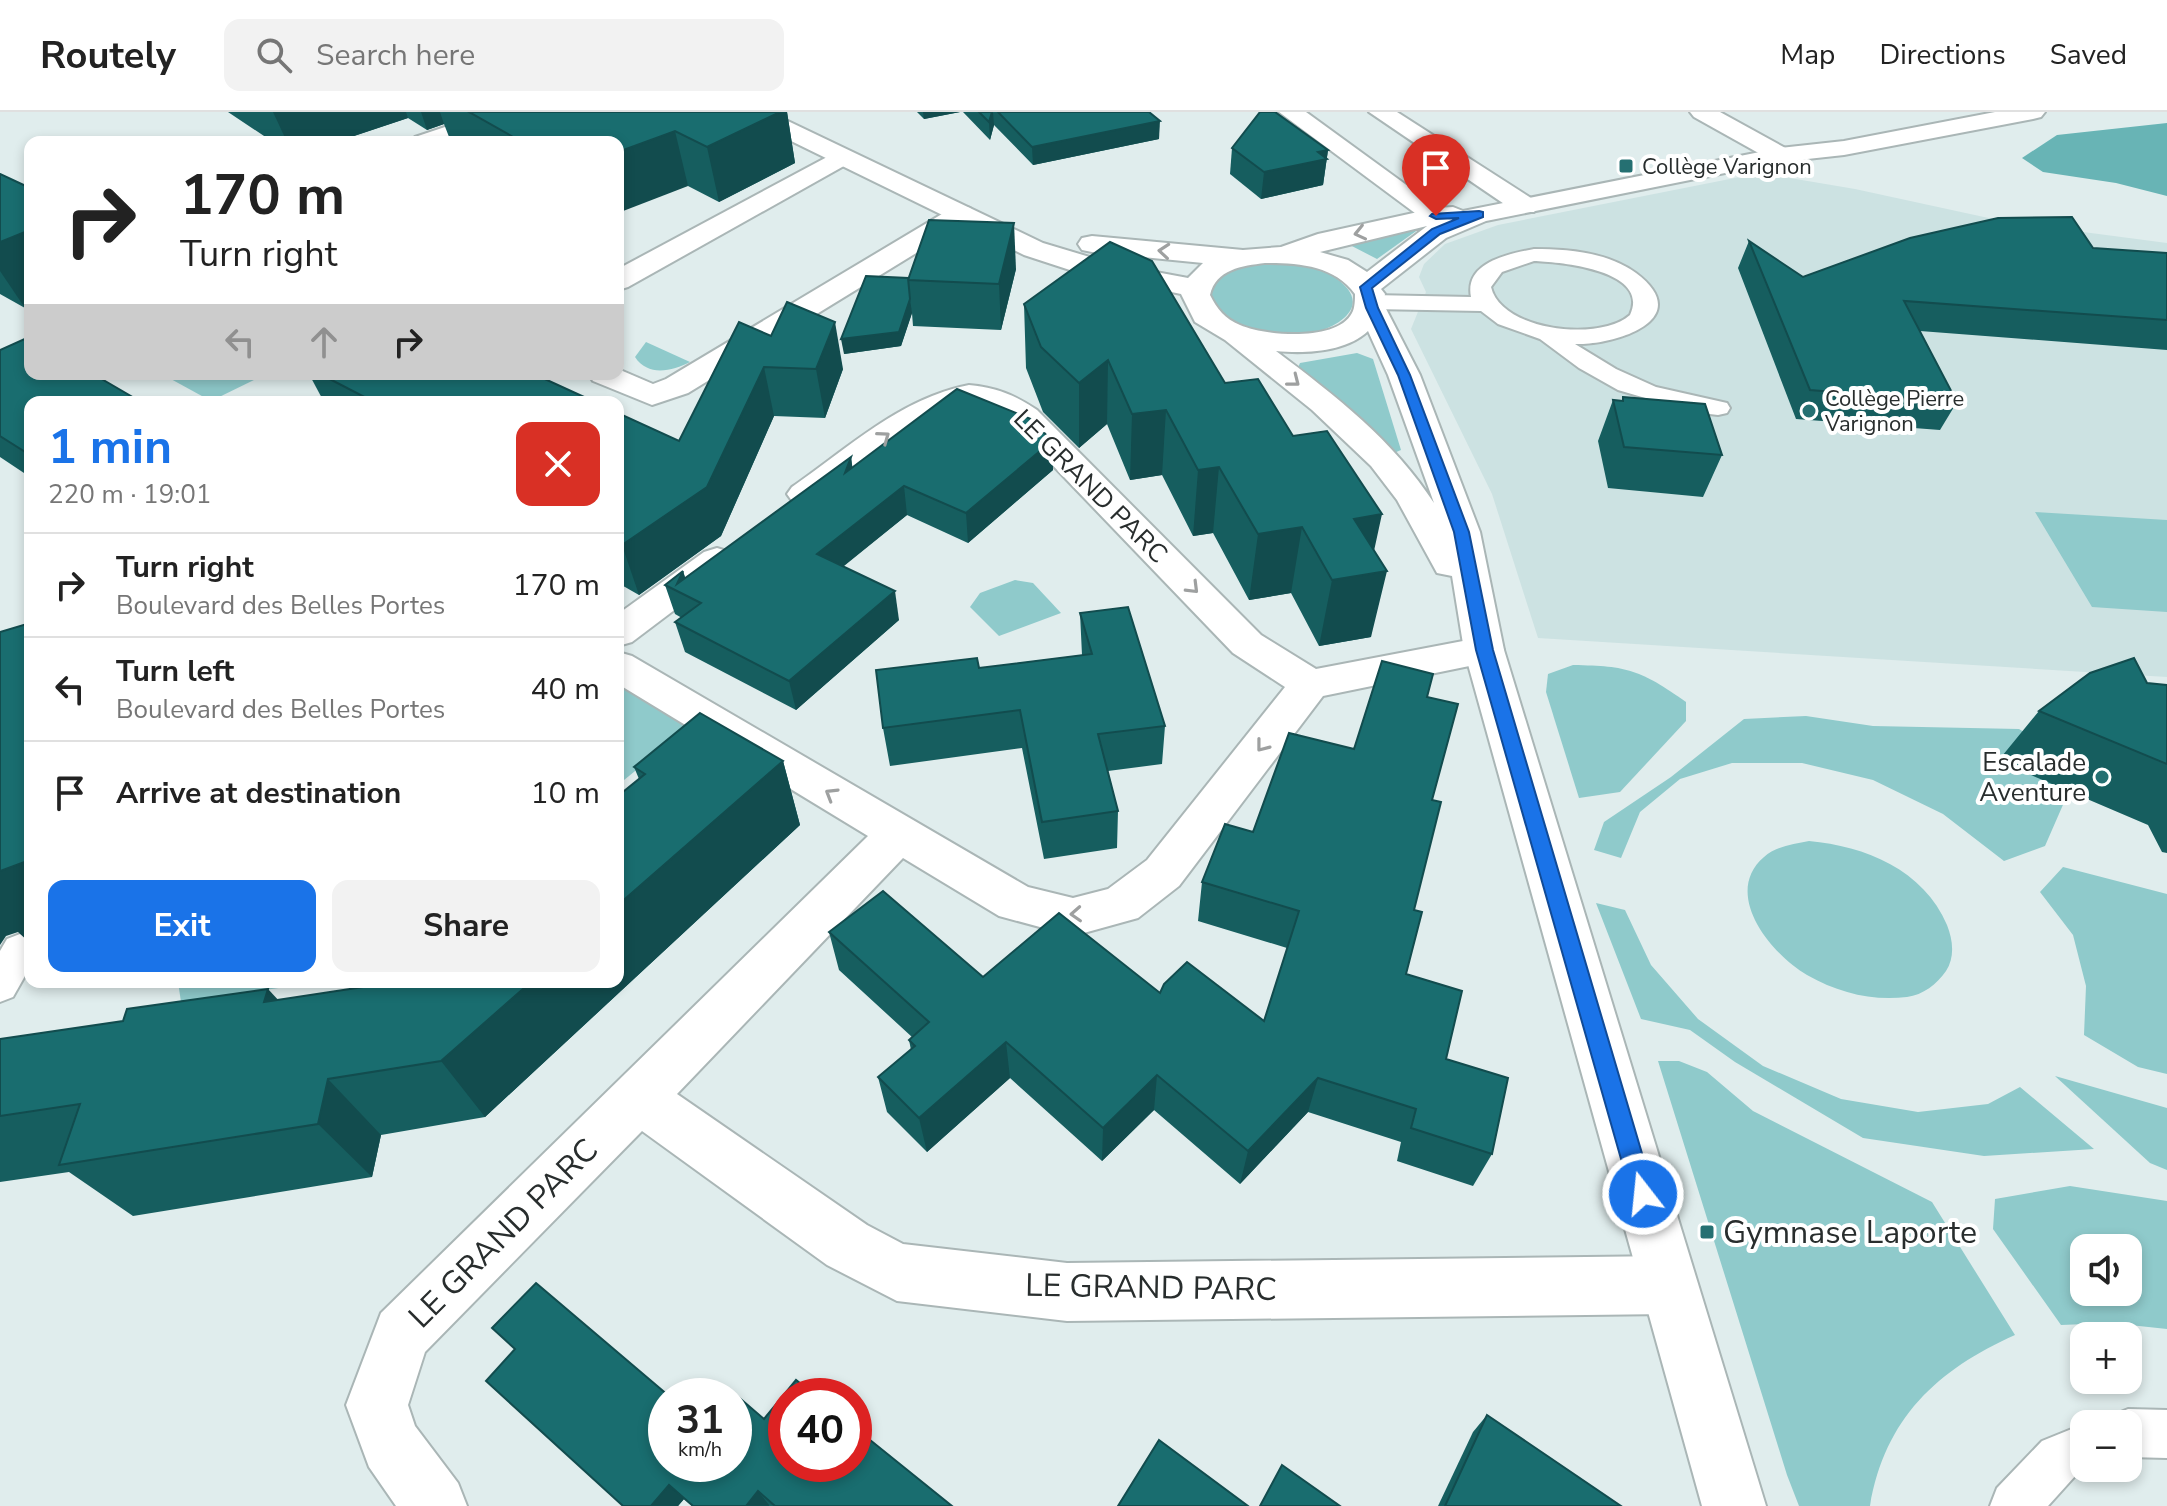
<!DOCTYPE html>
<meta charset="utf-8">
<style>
body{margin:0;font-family:"Nunito Sans",sans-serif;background:#f2f2f2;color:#222;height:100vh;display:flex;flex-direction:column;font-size:30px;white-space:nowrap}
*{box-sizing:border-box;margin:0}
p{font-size:26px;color:#767676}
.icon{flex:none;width:44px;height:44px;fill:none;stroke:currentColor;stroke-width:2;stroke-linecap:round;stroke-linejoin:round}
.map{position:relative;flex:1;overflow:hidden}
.details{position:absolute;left:24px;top:284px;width:600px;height:592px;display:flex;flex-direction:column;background:#fff;border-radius:16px;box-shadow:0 4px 12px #0003}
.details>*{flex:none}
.top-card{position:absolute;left:24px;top:24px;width:600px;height:244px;border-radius:16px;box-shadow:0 4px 12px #0003;background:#fff;color:#222;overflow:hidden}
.fabs{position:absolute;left:2070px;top:1122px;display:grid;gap:16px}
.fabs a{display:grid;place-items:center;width:72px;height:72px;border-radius:16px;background:#fff;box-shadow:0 4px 12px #0003;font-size:40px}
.speed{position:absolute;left:648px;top:1266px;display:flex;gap:16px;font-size:40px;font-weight:700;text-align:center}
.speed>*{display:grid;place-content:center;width:104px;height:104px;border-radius:50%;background:#fff;box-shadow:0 4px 12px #0003;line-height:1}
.speed small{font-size:20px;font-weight:400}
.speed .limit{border:12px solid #d22;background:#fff;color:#111}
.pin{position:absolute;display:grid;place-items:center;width:68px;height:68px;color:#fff;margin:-82px -34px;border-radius:50% 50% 50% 0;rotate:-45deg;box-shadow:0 0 8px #0007}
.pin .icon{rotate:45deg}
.me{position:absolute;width:88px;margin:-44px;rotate:344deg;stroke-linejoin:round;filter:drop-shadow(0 0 6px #0008)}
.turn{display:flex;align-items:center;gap:28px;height:168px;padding:0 24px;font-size:36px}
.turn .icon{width:104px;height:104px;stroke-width:2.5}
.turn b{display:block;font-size:56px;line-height:68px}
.lanes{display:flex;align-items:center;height:76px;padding:0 24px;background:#0003;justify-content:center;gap:40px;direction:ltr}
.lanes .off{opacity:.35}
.round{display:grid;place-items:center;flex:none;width:84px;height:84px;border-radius:16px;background:#f2f2f2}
.headline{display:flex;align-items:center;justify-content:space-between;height:136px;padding:0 24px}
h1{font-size:48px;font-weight:700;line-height:60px;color:#1a73e8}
.button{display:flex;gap:16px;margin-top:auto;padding:16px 24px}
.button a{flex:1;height:92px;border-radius:16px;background:#1a73e8;color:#fff;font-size:32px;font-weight:700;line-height:92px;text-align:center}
.button a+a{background:#f2f2f2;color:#222}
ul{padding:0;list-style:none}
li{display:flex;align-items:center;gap:24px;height:104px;padding:0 24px;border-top:2px solid #e0e0e0}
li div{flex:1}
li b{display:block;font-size:30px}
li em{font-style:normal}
header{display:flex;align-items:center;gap:48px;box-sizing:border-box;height:112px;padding:0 40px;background:#fff;border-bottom:2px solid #e0e0e0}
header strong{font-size:38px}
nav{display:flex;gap:44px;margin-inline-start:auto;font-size:28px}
.search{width:560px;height:72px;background:#f2f2f2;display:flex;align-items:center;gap:20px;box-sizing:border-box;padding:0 28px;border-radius:16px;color:#767676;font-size:30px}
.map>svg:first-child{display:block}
</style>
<header>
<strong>Routely</strong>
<div class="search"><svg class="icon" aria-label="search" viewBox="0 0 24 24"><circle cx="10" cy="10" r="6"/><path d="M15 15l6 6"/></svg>Search here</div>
<nav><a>Map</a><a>Directions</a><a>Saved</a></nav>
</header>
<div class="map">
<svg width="2167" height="1394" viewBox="0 0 2167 1394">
<rect width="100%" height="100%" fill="#e0eded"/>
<!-- built -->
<polygon fill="#cce2e2" points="1760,61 1855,77 2007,110 2167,131 2167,565 1538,526 1492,382 1411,217 1426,180 1419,165 1424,152 1445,132 1498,113"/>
<!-- green -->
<g fill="#8fcacb" fill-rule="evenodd">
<polygon points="1426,112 1377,147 1346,131"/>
<path d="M 1259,149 C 1275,150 1293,149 1308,153 C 1329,159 1371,182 1344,206 C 1316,231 1255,227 1226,207 C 1218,202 1212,191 1206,183 L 1220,161 Z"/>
<path d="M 646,230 L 690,250 C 672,259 648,265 635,245 Z"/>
<polygon points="1357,241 1373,247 1401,338 1394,341 1362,306 1297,258 1300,251"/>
<polygon points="178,262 266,262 211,289 169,266"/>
<polygon points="2035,400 2167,408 2167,500 2092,495"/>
<polygon points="1015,468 1033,471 1061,501 999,524 970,495 980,481"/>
<path d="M 1573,553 C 1629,554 1640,558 1686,590 L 1686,609 L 1620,680 L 1579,686 L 1546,580 L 1548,562 Z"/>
<polygon points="618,573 690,614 618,673"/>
<polygon points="1806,604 1873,614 2019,617 2029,623 2069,679 2045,734 2004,749 1943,702 1873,668 1802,651 1732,651 1680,667 1640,700 1621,746 1594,738 1604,710 1671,665 1744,607"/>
<path d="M 1809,729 C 1865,734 1924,758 1947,813 C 1953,828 1955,845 1946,859 C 1937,872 1923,883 1907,885 C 1871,889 1839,881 1807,863 C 1772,843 1721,782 1764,745 C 1776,734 1794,732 1809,729 Z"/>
<polygon points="2063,755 2167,782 2167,962 2138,955 2084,923 2086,874 2073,823 2040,780"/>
<polygon points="1596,791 1625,798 1651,853 1698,907 1763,954 1841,987 1918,1000 1988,992 2020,975 2094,1037 1984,1044 1863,1026 1735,950 1690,918 1641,907"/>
<polygon points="178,870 321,870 181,890"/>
<path d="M 1658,949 L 1679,949 L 1707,960 L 1753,999 L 1932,1090 L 2015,1223 C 1937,1258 1885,1306 1870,1394 L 1799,1394 L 1787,1363 Z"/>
<polygon points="2055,964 2167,996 2167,1058 2150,1051"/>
<path d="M 2070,1074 L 2167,1089 L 2167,1217 L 2111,1211 L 2061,1213 L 1993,1117 L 1995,1087 ZM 2084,1136 L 2128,1136 L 2128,1180 L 2084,1180 Z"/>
</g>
<!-- forest -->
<polygon fill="#68b4b5" points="2167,11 2167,84 2116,71 2043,60 2022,46 2057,23"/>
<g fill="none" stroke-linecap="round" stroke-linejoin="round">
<defs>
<g id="service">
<path d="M 1534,137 C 1568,137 1607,140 1636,161 C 1697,207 1616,233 1575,232 L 1616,257 L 1656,275 L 1727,291 L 1730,296 L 1727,301 L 1718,303 L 1693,300 L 1618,278 L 1579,256 L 1540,227 L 1498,212 L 1481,199 L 1372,197 L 1364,195 L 1361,190 L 1364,185 L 1372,183 L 1471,185 C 1464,150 1509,142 1534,137 ZM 1534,149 C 1560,150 1651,158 1630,203 C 1600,230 1501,219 1491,175 L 1502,160 Z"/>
<polygon points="20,822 30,826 30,855 13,885 0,890 0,839 7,827"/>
<polygon points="2128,1297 2167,1298 2167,1346 2128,1345 2128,1312 2108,1312 2111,1304"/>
<polygon points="2084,1312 2084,1356 2094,1356 2076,1363 2048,1394 1990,1394 1997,1376 2042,1329"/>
</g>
<g id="minor">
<polygon points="490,0 526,0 522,5 448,30 412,30 415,25"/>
<polygon points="1279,0 1306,0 1449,104 1445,110 1427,110"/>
<polygon points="1369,0 1397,0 1534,88 1538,94 1534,100 1516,100"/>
<polygon points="1690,0 1720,0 1789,38 1792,43 1789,48 1771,48 1694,5"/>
<polygon points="842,37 851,40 855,45 851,50 628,175 618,178 618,157"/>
<polygon points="961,94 970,96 974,102 970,108 688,281 652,293 593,269 588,262 618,262 618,257 653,272 666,267 952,96"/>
<path d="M 969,273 C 995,275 1015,283 1037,298 L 1261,523 L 1316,557 L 1484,525 L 1498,528 L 1504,538 L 1498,548 L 1484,551 L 1323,584 L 1179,774 L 1138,806 L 1073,824 L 999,804 L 903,746 L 677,982 L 867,1113 L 903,1132 L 1067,1151 L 1669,1144 L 1689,1153 L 1698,1173 L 1689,1193 L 1669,1202 L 1067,1209 L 897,1189 L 827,1153 L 642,1019 L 425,1240 L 408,1293 L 415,1314 L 458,1371 L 467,1394 L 396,1394 L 369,1355 L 346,1293 L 381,1201 L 868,724 L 618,572 L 618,540 L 632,544 L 1028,775 L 1073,786 L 1108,777 L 1147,748 L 1285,575 L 1233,541 L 1013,312 C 989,294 973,288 945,300 L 816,389 L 804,393 L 792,389 L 787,382 L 792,375 C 848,336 901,286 969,273 Z"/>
<polygon points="717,436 730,440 735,448 730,456 632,530 618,534 618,502 704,440"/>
</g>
<path id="tertiary" d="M 738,0 L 769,0 L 1043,131 L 1113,152 L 1188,166 L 1203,151 L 1092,140 L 1082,138 L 1078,132 L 1082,126 L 1092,124 L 1243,138 L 1281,135 L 1318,122 L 1436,96 L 1453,95 L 1463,99 L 1780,36 L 1844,29 L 1995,0 L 2045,0 L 2041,5 L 2033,7 L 1844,43 L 1780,50 L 1486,109 L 1446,126 L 1381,177 L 1385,182 L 1383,191 L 1420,263 L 1480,420 L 1504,538 L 1766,1394 L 1702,1394 L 1464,538 L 1452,464 L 1437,461 L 1397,388 L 1371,354 L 1312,298 L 1225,228 L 1195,210 L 1181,182 L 1076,160 L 1024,143 L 742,5 ZM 1427,114 L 1367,160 L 1348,148 L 1320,140 ZM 1265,151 C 1298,151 1334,153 1355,182 C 1355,187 1355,196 1352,201 C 1337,230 1265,224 1240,213 C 1225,207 1217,197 1210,183 C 1216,157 1242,154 1265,151 ZM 1368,219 L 1388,263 L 1434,391 C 1393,328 1336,284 1276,239 C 1305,242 1346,240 1368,219 Z"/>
</defs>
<!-- service casing -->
<use href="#service" stroke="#aab6b6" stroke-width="4"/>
<!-- minor casing -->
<use href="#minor" stroke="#aab6b6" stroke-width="4"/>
<!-- tertiary casing -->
<use href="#tertiary" stroke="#aab6b6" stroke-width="4"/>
<!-- service -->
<use href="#service" fill="#fff" fill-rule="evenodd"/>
<!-- minor -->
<use href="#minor" fill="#fff" fill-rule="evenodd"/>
<!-- tertiary -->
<use href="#tertiary" fill="#fff" fill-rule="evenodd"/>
</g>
<!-- wall -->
<g fill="#165e5f">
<polygon points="228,0 787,0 795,51 719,90 688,74 618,30 451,30 444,12 427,18 408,6 336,30 273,30"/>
<polygon points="917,0 960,0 924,7"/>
<polygon points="963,0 1149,0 1159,27 1033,53 994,13 990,28"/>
<polygon points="1232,36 1328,38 1323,73 1261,87 1230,62"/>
<polygon points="0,62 25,196 0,182"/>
<polygon points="1749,129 1803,165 2093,136 2167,141 2167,238 1920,219 1957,290 1940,318 1796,307 1738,156"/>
<polygon points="1016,157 1001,218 913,214 912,201 901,234 844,242 908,166"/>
<polygon points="1024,192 1225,271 1293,324 1374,438 1371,525 1319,534 1291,481 1249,488 1213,421 1193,424 1162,363 1130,368 1107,312 1079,336 1043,300 1026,256"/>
<polygon points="739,210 843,257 825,306 774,304 721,424 639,483 618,471 618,301 679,329"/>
<polygon points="0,238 30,290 30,365 0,345"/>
<polygon points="309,262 534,262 595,290 324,290"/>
<polygon points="1623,285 1722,343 1703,385 1608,376 1598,329 1613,288 1622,289"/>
<polygon points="1052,329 1053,358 968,431 907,403 843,454 899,508 796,598 685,540 675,510 682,506 675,502 665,473 683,459 685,466 851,345 852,355"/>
<polygon points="1080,501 1165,614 1162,652 1108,659 1118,699 1117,736 1044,747 1022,636 890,654 883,616 979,556 1082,543"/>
<polygon points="2147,571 2167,573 2167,741 2162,740 2148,713 1998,649 2039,599"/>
<polygon points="1427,585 1432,688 1414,798 1406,862 1492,1042 1473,1074 1397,1049 1401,1030 1308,1000 1240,1072 1154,998 1102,1049 1010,966 927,1040 887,1000 878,965 911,938 909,928 912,925 839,858 829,820 983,865 1160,881 1264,909 1287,836 1198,809 1202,770 1253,720 1354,637"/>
<polygon points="783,649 800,713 485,1005 381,1023 372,1065 133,1104 69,1060 0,1070 0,927 278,888 618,870 639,667 634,655"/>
<polygon points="1487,1303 1621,1394 1438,1394 1473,1320"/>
<polygon points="764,1307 952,1394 692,1394 684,1387 678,1394 623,1394 666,1352"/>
</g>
<!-- shaded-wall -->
<g fill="#124c4e">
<polygon points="273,0 406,0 408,6 336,30 287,30"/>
<polygon points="421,0 440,0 444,12 427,18"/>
<polygon points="780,0 787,0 795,51 719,90 707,35"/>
<polygon points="923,0 960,0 924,7"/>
<polygon points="992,0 993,0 994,13 990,28 989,10"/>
<polygon points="1160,9 1159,27 1033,53 1032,35"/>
<polygon points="675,19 688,74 618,101 618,40"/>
<polygon points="1328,38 1323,73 1261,87 1264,60 1318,40"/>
<polygon points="1014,111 1016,157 1001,218 999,172"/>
<polygon points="30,118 30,194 25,196 0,159 0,130"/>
<polygon points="910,187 912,201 901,234 844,242 841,227"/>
<polygon points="835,210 843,257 825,306 816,257"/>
<polygon points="1108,248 1107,312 1079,336 1079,271"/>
<polygon points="764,255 774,304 721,424 639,483 622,433"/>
<polygon points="1166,298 1162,363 1130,368 1132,302"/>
<polygon points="1052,329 1053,358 968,431 966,401"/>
<polygon points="851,345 855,374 845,361"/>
<polygon points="1219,355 1213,421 1193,424 1198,358"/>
<polygon points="904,374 907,403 823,471 817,442"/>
<polygon points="1382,402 1369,462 1387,459 1371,525 1319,534 1332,468 1354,407"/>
<polygon points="1302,415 1291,481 1249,488 1258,422"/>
<polygon points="683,459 692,487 677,472"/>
<polygon points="895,479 899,508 796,598 789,569"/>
<polygon points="783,649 800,713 485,1005 441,949 531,870 618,870 618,793"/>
<polygon points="30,748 30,831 18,820 6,824 0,833 0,759"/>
<polygon points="268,877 322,935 264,890"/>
<polygon points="1006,930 1010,966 927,1040 919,1006"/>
<polygon points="1157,963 1154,998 1102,1049 1103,1016"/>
<polygon points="1318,966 1308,1000 1240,1072 1248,1039"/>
<polygon points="328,967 381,1023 372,1065 318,1012"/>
<polygon points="669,1373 684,1387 678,1394 651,1394"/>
<polygon points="758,1379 769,1393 769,1394 746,1394"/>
</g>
<!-- building -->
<g fill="#196d6f" stroke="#124c4e" stroke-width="2">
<polygon points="469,0 780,0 707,35 675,19 618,40 618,30 522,30"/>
<polygon points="979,0 992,0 989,10"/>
<polygon points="998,0 1149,0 1160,9 1032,35"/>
<polygon points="1260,0 1275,0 1328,38 1318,40 1327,47 1264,60 1232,36"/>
<polygon points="0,62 30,76 30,118 0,130"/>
<polygon points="2072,105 2093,136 2167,141 2167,208 1904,189 1957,290 1810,278 1749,129 1803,165 1910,126 1998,106"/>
<polygon points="929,108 1014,111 999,172 908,168"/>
<polygon points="1110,130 1152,149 1225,271 1258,267 1293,324 1327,319 1382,402 1354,407 1387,459 1332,468 1302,415 1258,422 1219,355 1198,358 1166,298 1132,302 1108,248 1079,271 1041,235 1024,192"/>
<polygon points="866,164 908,166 910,187 899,220 841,227"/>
<polygon points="787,190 835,210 816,257 764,255 707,375 622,433 618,431 618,301 679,329 739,210 771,224"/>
<polygon points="29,225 30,262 93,262 141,290 30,290 30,343 0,324 0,238"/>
<polygon points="320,262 534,262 595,290 374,290"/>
<polygon points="957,277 1031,307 1052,329 966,401 904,374 817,442 895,479 789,569 675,510 701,491 665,473 683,459 677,472 851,345 845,361"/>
<polygon points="1623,285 1705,292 1722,343 1624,335 1613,288 1623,289"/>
<polygon points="1128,495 1165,614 1098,622 1118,699 1042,710 1020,598 883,616 876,558 977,546 979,556 1092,542 1080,501"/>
<polygon points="30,511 30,748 0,759 0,520"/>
<polygon points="2134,546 2147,571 2167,573 2167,652 2039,599 2090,561"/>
<polygon points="1382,549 1433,562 1427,585 1458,592 1432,688 1441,690 1414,798 1422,800 1406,862 1462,879 1446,947 1508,966 1492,1042 1411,1016 1416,997 1318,966 1248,1039 1157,963 1103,1016 1006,930 919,1006 878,965 915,934 909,928 929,910 829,820 883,779 983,865 1059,801 1160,881 1164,872 1187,850 1264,909 1299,799 1202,770 1225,712 1253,720 1289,621 1354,637"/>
<polygon points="700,601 783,649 618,793 618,684 645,662 634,655"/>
<polygon points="396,870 531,870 441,949 328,967 318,1012 59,1053 80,992 0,1004 0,927 123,909 127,897 268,877 264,890"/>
<polygon points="536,1171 669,1284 666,1284 666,1352 734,1352 734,1286 736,1283 764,1307 796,1268 816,1284 786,1284 786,1352 854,1352 854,1315 952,1394 775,1394 758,1379 746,1394 693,1394 669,1373 651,1394 623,1394 486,1269 515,1237 492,1216"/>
<polygon points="1487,1303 1621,1394 1445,1394"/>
<polygon points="1159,1328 1248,1394 1118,1394"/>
<polygon points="1282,1353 1340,1394 1260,1394"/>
</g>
<!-- one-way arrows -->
<defs><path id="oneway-chevron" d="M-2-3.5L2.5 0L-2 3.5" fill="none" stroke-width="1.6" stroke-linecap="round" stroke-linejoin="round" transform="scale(2)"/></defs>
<g stroke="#9ea0a0">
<use href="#oneway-chevron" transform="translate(1360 121) rotate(167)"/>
<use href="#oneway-chevron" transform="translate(1164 139) rotate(-175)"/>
<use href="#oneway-chevron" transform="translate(1294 269) rotate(38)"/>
<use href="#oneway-chevron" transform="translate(884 325) rotate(-36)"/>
<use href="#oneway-chevron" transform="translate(1193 476) rotate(45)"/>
<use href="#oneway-chevron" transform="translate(1262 634) rotate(128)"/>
<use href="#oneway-chevron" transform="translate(831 682) rotate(-149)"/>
<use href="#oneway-chevron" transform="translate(1076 802) rotate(177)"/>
</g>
<!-- route -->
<polygon fill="#1a73e8" stroke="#114b97" stroke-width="2" points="1479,99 1483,100 1483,105 1440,122 1372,176 1378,196 1410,263 1469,420 1493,538 1654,1082 1651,1090 1643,1093 1635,1090 1631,1082 1476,538 1454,420 1398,263 1366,196 1360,175 1432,117 1459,106 1436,107 1430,104 1432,102"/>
<!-- markers -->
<g fill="#257072" stroke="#fff" stroke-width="3">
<rect x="1618" y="46" width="16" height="16" rx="4"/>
<circle cx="1809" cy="299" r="8"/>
<circle cx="2102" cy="665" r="8"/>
<rect x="1699" y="1112" width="16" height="16" rx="4"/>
</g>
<g text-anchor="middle" stroke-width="8" stroke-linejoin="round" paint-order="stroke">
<!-- far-poi labels -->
<g font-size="22" fill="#282d2d" stroke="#fff" text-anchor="start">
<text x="1642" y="62">Collège Varignon</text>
<text x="1825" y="294">Collège Pierre<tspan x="1825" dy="25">Varignon</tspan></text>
</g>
<!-- street labels -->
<g font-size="26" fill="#282d2d" stroke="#fff">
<text transform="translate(1091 374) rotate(45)" y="9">LE GRAND PARC</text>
</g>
<!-- poi labels -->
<g font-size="26" fill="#282d2d" stroke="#fff" text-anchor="end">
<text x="2086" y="659">Escalade<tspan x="2086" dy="30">Aventure</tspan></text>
</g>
<!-- near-poi labels -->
<g font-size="32" fill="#282d2d" stroke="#fff" text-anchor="start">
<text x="1723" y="1131">Gymnase Laporte</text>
</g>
<!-- near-street labels -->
<g font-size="32" fill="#282d2d" stroke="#fff">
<text transform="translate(503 1121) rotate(-45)" y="11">LE GRAND PARC</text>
<text transform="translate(1151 1175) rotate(1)" y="11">LE GRAND PARC</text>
</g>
</g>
</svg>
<div class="fabs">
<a><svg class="icon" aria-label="sound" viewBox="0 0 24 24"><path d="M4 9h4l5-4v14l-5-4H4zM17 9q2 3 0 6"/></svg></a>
<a>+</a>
<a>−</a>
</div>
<div class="speed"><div>31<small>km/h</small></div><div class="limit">40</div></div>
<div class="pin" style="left:1436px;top:104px;background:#d93025"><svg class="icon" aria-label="arrive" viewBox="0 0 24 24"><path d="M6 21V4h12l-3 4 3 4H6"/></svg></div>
<svg class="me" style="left:1643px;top:1082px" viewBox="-20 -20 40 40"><circle r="17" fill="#1a73e8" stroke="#fff" stroke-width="3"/><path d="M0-11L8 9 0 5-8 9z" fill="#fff"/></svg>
<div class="top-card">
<div class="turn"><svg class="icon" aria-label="right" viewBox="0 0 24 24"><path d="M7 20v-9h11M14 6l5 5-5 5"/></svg><div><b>170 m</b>Turn right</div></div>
<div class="lanes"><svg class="icon off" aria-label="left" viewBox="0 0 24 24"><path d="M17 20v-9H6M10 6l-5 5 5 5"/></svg><svg class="icon off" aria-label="ahead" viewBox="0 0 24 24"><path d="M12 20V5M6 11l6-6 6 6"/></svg><svg class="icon" aria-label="right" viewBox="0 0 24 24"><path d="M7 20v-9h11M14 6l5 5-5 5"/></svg></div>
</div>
<section class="details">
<div class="headline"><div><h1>1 min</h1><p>220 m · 19:01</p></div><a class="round" style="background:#d93025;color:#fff"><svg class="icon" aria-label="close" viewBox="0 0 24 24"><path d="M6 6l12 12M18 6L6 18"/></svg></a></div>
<ul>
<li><svg class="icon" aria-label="right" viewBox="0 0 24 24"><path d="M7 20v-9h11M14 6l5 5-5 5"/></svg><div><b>Turn right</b><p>Boulevard des Belles Portes</p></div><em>170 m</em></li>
<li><svg class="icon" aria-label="left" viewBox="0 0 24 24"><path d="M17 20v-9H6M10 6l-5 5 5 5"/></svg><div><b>Turn left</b><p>Boulevard des Belles Portes</p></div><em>40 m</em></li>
<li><svg class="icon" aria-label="arrive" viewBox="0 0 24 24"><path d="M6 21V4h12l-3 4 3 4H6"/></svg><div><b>Arrive at destination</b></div><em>10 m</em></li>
</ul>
<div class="button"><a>Exit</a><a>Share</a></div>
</section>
</div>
